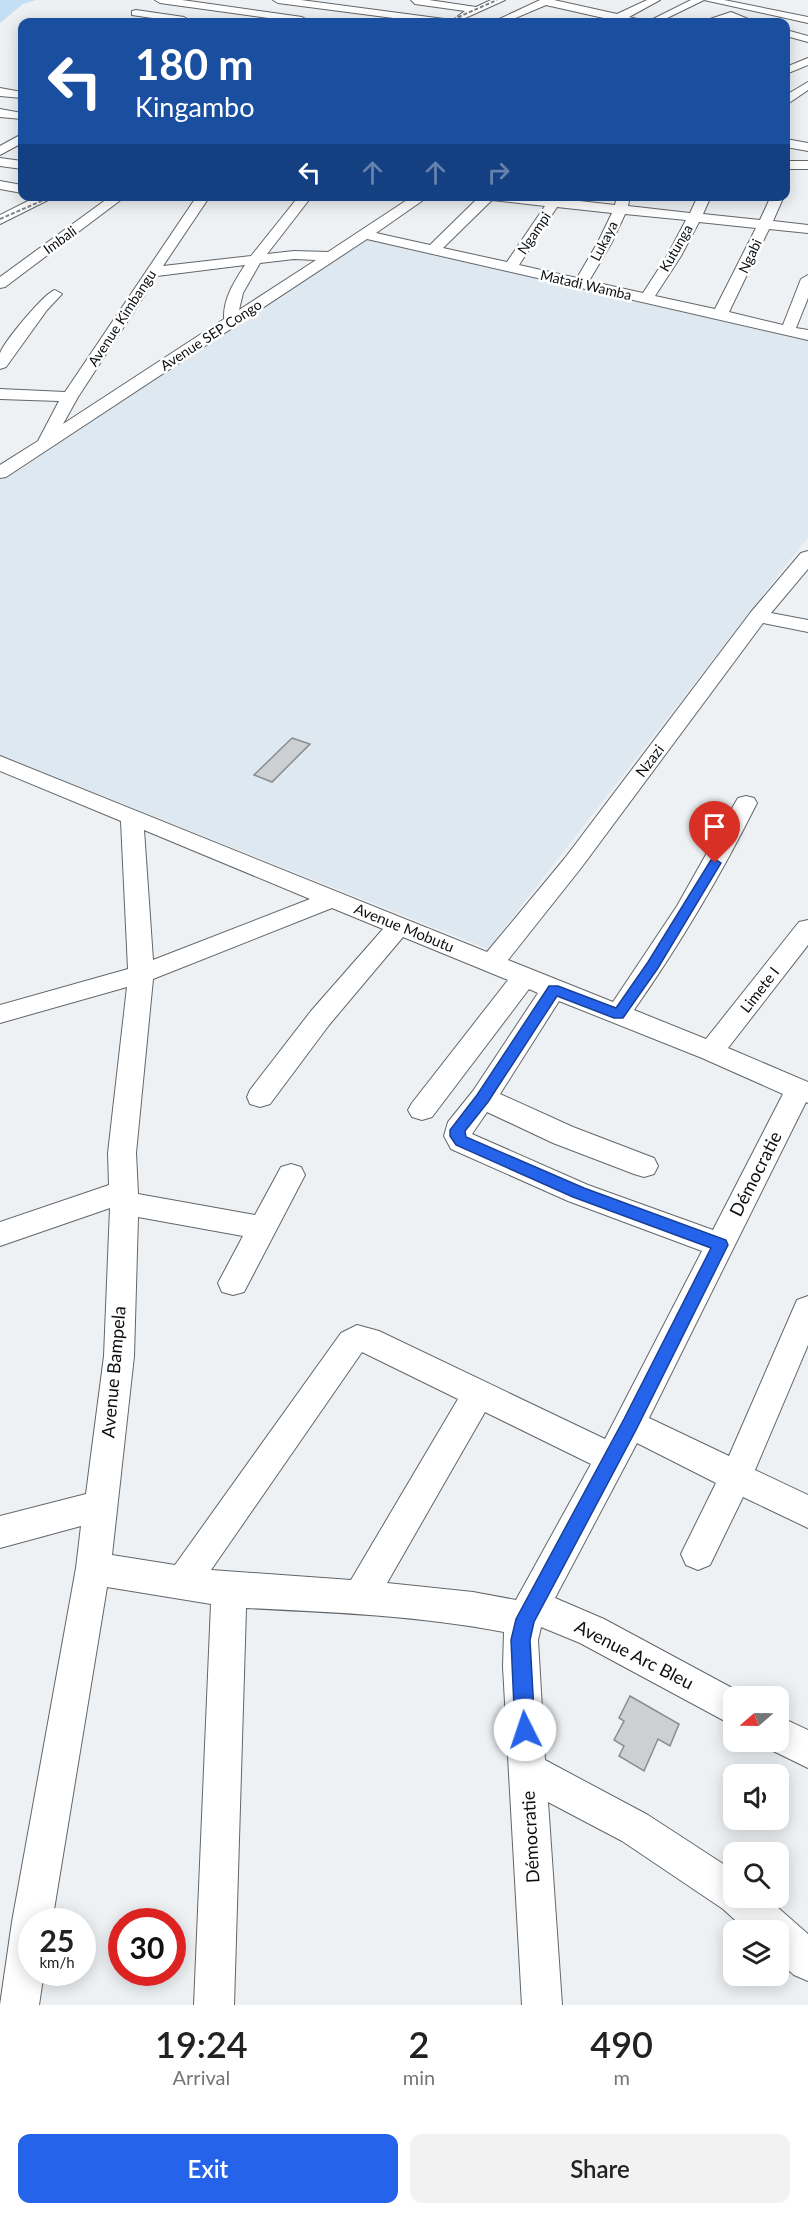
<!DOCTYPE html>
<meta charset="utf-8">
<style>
body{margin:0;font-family:Lato,sans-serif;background:#f2f2f2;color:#222;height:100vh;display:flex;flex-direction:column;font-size:22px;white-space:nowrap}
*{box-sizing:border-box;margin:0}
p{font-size:20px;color:#767676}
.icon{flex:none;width:33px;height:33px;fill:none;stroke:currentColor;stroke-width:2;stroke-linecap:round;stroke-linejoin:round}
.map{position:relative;height:2005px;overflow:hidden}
.panel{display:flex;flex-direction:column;background:#fff;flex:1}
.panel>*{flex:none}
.hud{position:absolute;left:18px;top:18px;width:772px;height:183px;border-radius:12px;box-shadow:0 3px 15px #0003;background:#1a4fa0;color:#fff;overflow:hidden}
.needle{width:39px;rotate:250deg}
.buttons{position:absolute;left:723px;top:1686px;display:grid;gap:12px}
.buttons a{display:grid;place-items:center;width:66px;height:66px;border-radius:12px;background:#fff;box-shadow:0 3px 15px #0003;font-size:30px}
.speed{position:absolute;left:18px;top:1908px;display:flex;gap:12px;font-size:30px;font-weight:700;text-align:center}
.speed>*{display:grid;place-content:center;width:78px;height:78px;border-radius:50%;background:#fff;box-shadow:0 3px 15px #0003;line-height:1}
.speed small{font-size:15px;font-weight:400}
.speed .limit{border:9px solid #d22;background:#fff;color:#111}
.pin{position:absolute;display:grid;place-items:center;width:51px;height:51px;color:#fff;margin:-62px -26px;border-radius:50% 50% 50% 0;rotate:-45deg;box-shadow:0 0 6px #0007}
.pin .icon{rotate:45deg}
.me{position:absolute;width:66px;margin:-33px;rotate:356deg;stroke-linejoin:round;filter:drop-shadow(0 0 4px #0008)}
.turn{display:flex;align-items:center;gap:21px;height:126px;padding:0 18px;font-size:27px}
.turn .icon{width:78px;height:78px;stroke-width:2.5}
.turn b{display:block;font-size:42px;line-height:51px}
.lanes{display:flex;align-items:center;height:57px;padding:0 18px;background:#0003;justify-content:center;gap:30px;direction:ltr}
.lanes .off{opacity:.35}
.eta{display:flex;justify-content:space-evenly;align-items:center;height:102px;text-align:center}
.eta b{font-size:36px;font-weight:600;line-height:42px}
.cta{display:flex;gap:12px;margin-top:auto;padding:12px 18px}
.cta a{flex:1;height:69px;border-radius:12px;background:#2563eb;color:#fff;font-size:24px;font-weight:600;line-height:69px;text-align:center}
.cta a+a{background:#f2f2f2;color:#222}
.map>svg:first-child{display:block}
</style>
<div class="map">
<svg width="808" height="2005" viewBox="0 0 808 2005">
<rect width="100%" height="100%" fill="#edf1f4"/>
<!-- built -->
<polygon fill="#dee8f1" points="362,238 808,341 808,537 488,949 0,755 0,476"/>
<!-- green -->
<polygon fill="#c3dff5" points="0,0 36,0 23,4 0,23"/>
<!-- building -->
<g fill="#ccd0d3" stroke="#898d90" stroke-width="1.5">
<polygon points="292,738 310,744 272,782 254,775"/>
<polygon points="630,1696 679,1724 670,1746 658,1739 644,1771 619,1756 624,1746 614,1740 624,1721 619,1718"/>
</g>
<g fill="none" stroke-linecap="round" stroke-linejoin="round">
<defs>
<g id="minor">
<polygon points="155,0 182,0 302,17 307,20 305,22 297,22 160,3"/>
<polygon points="273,0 301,0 444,19 449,22 424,22 278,3"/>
<polygon points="411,0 429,0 476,7 491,0 505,0 463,19 458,16 465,11 415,4"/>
<polygon points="540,0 554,0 617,14 647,0 660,0 629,17 641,20 642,22 608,22 608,19 546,5 506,22 493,22"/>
<polygon points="691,0 724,0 808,17 808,23 704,0 659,22 647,22"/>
<polygon points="136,10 184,17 189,20 179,22 132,15 132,11"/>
<path d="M 731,12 L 753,21 C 744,24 739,18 730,19 C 720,19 711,23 701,22 Z"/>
<polygon points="786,30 808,36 808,42 786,36"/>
<polygon points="808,58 808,65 786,74 786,67"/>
<polygon points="808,82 808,90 786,105 786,95"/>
<polygon points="0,88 22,92 22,98 0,96"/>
<polygon points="0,109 22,113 22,119 0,117"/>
<polygon points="22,134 22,143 0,155 0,146"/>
<polygon points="786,139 808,143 808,151 786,147"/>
<polygon points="0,158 22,161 22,169 0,166"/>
<rect x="786" y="161" width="22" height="8"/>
<polygon points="0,181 22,185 22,193 0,189"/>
<polygon points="38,196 56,196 0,224 0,215"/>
<polygon points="111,196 126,196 5,287 0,288 0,277"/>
<path d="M 197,196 L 210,196 L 163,266 L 251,256 L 299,196 L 312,196 L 267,254 L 294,251 L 328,252 L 413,196 L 429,196 L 376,233 L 430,245 L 480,196 L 563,196 L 562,199 L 615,205 L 617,196 L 630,196 L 628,206 L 690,213 L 698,196 L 711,196 L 703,214 L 760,220 L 771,196 L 784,196 L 773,221 L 808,225 L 808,233 L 769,229 L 729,312 L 783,325 L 801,279 L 808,275 L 808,298 L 796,328 L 808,330 L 808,340 L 367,239 L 6,477 L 0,478 L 0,465 L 38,441 L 59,401 L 0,399 L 0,389 L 65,392 ZM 492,200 L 545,206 L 507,262 L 443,248 ZM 557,207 L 612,213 L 598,242 L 577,278 L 519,265 ZM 625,214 L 686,220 L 667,256 L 643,293 L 589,281 L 612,242 ZM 699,222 L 756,228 L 715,309 L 655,296 L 681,256 ZM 294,259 L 316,260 L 239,310 L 243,293 L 260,263 ZM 245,265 C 234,282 223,299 224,319 L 63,424 L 78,397 L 157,276 Z"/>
<path d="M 55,290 L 62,294 L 47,310 L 6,367 L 0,369 C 0,364 0,358 0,354 C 2,344 45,292 55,290 Z"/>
<path d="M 808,551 L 808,569 L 771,613 L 808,620 L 808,632 L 763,623 L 581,868 L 508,960 L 613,1002 L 677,906 L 735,803 L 738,798 L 746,796 L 754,798 L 757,803 C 721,875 680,944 634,1010 L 706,1039 L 799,922 L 808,920 L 808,945 L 728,1048 L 808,1082 L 808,1103 L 806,1102 L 649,1418 L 729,1456 L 797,1300 L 808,1296 L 808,1345 L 755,1470 L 808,1495 L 808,1528 L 743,1497 L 710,1565 L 698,1570 L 686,1565 L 681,1554 L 716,1483 L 637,1443 L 555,1598 L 604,1619 L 747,1696 L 734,1696 L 734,1726 L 580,1643 L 541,1627 L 538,1640 L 545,1760 L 648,1815 L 734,1871 L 734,1898 L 767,1898 L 808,1934 L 808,1981 L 794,1975 L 778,1961 L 778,1930 L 746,1930 L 723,1909 L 622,1841 L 548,1802 L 562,2005 L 522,2005 L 503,1667 L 504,1632 C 419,1616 332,1612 246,1608 L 234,2005 L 194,2005 L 211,1604 L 107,1587 L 52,1922 L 32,1922 L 32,1972 L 44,1972 L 39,2005 L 0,2005 L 12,1922 L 76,1568 L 81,1526 L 0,1548 L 0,1516 L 86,1494 L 104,1356 L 110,1208 L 0,1246 L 0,1222 L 109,1185 L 108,1153 L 127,987 L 0,1023 L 0,1005 L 128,969 L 121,821 L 0,771 L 0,756 L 487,952 L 565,858 L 751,612 L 801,553 ZM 144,830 L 310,899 L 153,960 ZM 332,908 L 383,929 L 311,1011 L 250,1090 L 247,1097 L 250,1104 L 260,1107 L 270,1104 L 329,1025 L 403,937 L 508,980 L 412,1103 L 408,1110 L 412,1117 L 422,1120 L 432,1117 L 529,989 L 538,993 L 473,1091 L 448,1122 L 444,1136 L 451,1149 L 568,1201 L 702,1251 L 605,1439 L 379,1331 L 357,1325 L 341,1333 L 175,1565 L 112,1555 L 134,1356 L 138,1217 L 243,1236 L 218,1283 L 222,1292 L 233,1295 L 244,1292 L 305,1175 L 301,1167 L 291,1164 L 281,1167 L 255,1215 L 138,1194 L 136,1153 L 153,979 ZM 559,1001 L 702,1058 L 783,1094 L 713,1230 L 588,1185 L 472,1134 L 487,1112 L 553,1143 L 634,1174 L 644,1177 L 654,1174 L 658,1166 L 654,1158 L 573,1127 L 500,1094 ZM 362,1352 L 458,1399 L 351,1580 L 211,1570 ZM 485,1412 L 591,1464 L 516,1600 L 473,1592 L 387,1583 Z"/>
<polygon points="778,1716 808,1730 808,1768 765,1747 763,1742 778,1742"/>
</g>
</defs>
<!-- minor casing -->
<use href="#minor" stroke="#636669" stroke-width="2"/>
<!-- minor -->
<use href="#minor" fill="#fff" fill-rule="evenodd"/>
<!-- rail -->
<g stroke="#808385" stroke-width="2" stroke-dasharray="4 2" stroke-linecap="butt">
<polyline points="447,22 497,0"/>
<polyline points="0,219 53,196"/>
</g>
</g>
<!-- route -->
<polygon fill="#2563eb" stroke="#184099" stroke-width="1.5" points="715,859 721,863 658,968 623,1018 614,1018 557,996 488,1102 465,1131 466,1137 584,1188 726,1240 728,1245 636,1430 534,1622 530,1640 535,1730 532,1736 525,1739 518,1736 515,1730 511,1640 516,1619 624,1419 711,1248 573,1197 456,1145 450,1136 450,1130 477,1095 549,986 558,986 616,1008 648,962 711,860"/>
<g text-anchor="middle" stroke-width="5" stroke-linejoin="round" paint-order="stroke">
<!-- far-street labels -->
<g font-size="14" fill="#0d0e0f" stroke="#fff">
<text transform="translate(534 233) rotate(-56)" y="5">Ngampi</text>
<text transform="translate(60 240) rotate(-36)" y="5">Imbali</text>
<text transform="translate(604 241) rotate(-63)" y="5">Lukaya</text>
<text transform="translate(676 248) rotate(-60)" y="5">Kutunga</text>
<text transform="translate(750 256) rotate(-65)" y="5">Ngabi</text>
<text transform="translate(586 285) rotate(13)" y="5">Matadi Wamba</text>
<text transform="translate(122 318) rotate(-57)" y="5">Avenue Kimbangu</text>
<text transform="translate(211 335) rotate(-33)" y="5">Avenue SEP Congo</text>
</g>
<!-- street labels -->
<g font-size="15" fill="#0d0e0f" stroke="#fff">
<text transform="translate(650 761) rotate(-53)" y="5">Nzazi</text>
<text transform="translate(404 928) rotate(22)" y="5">Avenue Mobutu</text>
<text transform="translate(760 990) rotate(-52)" y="5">Limete I</text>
</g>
<!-- near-street labels -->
<g font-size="18" fill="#0d0e0f" stroke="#fff">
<text transform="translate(756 1174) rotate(-63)" y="6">Démocratie</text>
<text transform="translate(114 1372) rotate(-85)" y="6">Avenue Bampela</text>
<text transform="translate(634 1655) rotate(27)" y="6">Avenue Arc Bleu</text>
<text transform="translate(531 1837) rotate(-93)" y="6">Démocratie</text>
</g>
</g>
</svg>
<div class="buttons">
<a><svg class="needle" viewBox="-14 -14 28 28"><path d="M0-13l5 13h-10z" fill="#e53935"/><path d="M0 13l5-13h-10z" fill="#767676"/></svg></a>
<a><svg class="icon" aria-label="sound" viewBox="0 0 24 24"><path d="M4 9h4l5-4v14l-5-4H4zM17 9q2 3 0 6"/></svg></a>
<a><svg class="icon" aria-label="search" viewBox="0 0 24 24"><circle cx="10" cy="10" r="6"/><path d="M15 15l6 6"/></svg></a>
<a><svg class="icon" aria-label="layers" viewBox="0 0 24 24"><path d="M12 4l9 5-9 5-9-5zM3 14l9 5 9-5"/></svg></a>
</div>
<div class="speed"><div>25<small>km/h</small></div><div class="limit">30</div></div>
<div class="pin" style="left:715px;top:863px;background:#d93025"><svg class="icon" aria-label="arrive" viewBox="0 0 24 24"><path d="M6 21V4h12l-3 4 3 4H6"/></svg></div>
<svg class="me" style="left:525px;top:1730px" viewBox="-20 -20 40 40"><circle r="19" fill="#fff"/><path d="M0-13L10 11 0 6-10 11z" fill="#2563eb"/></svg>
<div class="hud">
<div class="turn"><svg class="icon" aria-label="left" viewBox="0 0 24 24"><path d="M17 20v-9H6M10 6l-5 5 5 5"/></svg><div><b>180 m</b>Kingambo</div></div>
<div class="lanes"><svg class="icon" aria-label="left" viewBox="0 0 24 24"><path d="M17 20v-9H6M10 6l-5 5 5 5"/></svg><svg class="icon off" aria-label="ahead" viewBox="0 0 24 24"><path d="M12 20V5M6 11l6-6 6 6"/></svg><svg class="icon off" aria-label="ahead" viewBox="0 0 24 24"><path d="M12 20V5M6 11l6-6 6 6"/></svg><svg class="icon off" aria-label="right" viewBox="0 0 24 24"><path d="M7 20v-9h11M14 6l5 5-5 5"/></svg></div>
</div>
</div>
<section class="panel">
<div class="eta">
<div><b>19:24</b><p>Arrival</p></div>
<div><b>2</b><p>min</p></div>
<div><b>490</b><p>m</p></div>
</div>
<div class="cta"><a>Exit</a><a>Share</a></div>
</section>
